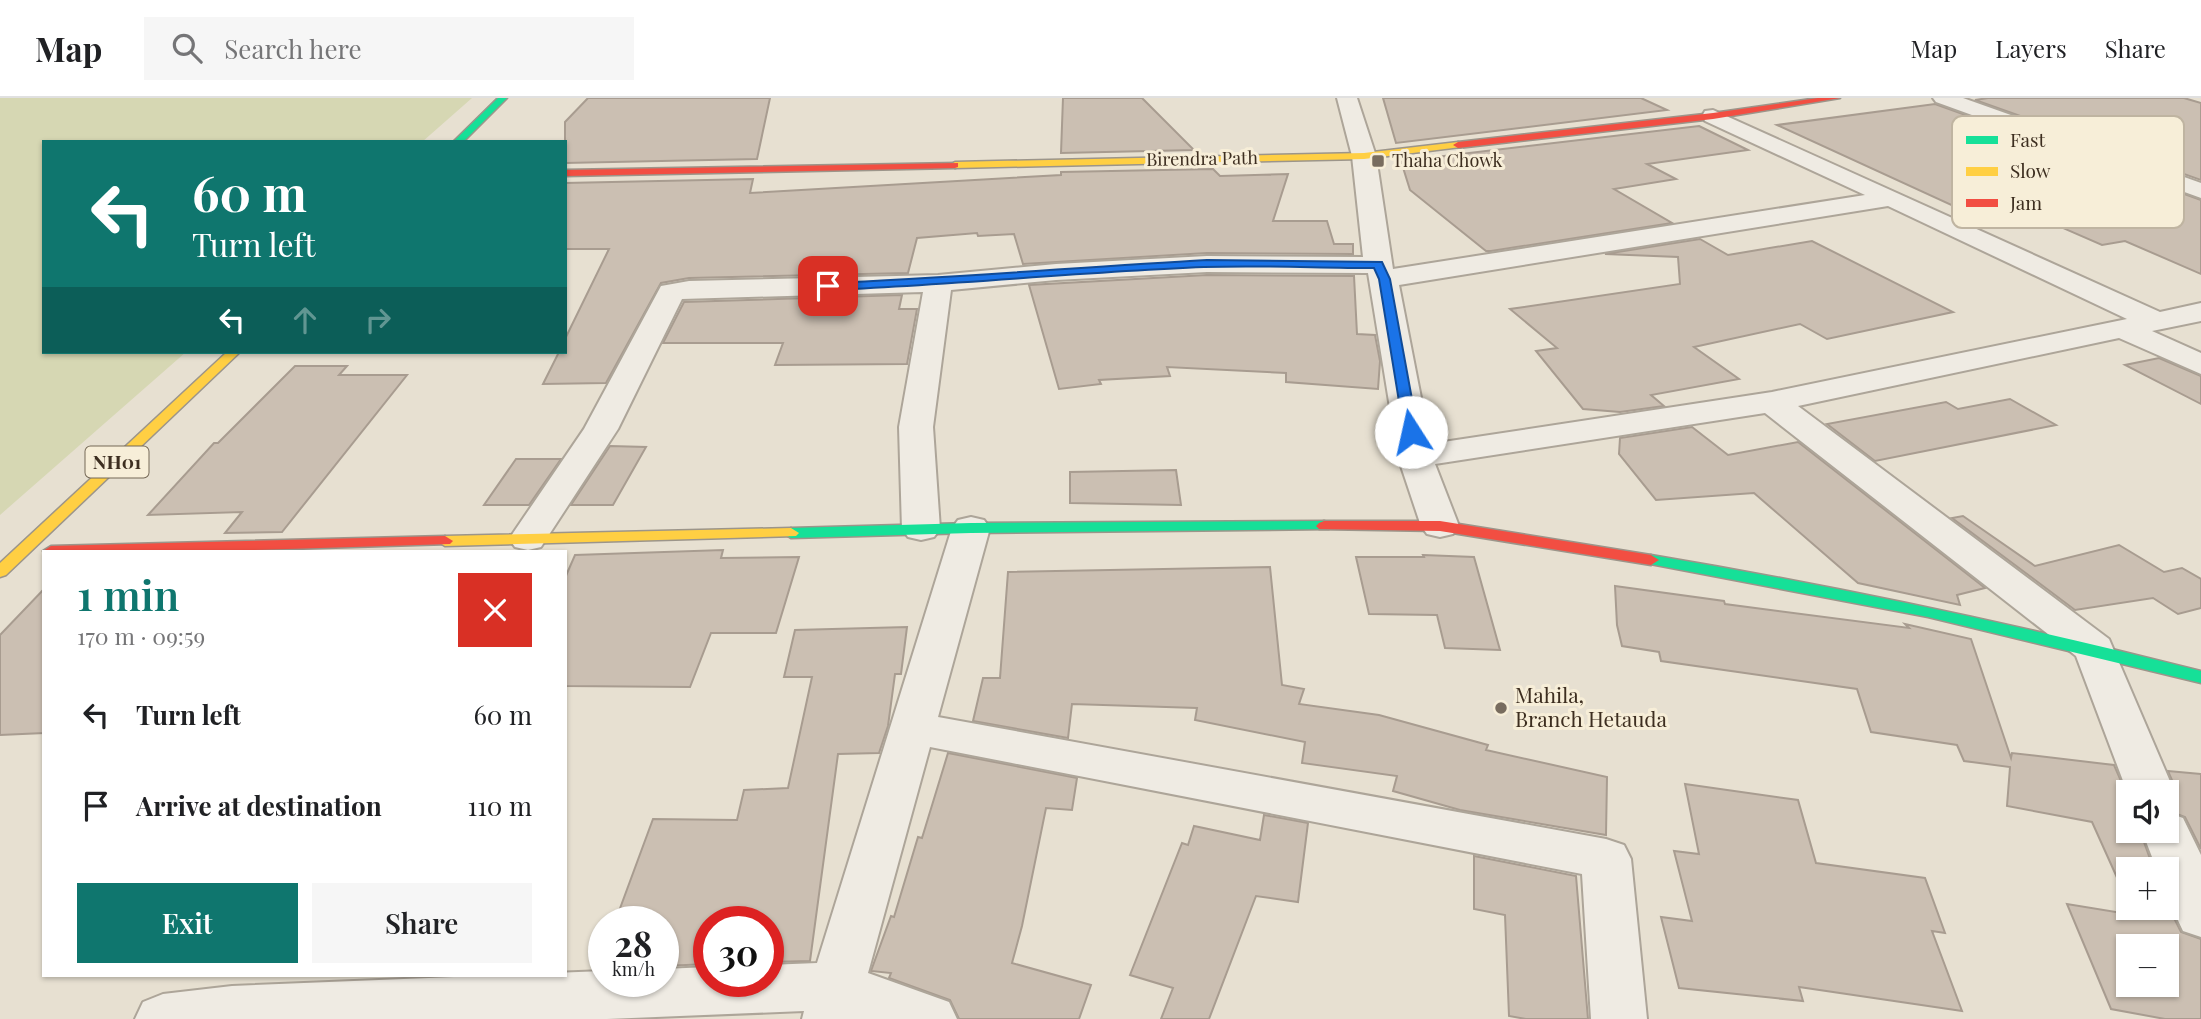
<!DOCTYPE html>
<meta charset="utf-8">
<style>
body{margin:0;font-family:"Playfair Display",serif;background:#f6f6f6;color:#202124;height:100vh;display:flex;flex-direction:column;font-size:26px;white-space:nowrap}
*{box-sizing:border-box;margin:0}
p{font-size:23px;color:#757577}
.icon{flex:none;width:38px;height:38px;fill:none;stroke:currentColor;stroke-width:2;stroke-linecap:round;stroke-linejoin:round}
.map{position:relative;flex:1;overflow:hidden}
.details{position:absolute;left:42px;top:452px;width:525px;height:427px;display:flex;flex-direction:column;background:#fff;border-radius:0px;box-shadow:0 2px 5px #0004}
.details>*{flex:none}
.guide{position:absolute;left:42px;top:42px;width:525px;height:214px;border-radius:0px;box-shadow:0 2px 5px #0004;background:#0f766e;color:#fff;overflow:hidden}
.controls{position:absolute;left:2116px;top:682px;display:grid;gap:14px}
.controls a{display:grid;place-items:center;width:63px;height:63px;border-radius:0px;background:#fff;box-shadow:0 2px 5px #0004;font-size:35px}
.speed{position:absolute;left:588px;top:808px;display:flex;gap:14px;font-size:35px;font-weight:700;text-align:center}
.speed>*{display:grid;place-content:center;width:91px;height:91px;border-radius:50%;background:#fff;box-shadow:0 2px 5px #0004;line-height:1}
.speed small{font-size:18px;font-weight:400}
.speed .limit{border:10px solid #d22;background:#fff;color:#111}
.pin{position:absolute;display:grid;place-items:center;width:60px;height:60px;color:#fff;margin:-30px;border-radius:14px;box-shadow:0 4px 10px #0006}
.me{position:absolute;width:77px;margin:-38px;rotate:350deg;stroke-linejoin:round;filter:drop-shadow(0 0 5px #0008)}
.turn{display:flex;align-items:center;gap:24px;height:147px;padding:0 35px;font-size:32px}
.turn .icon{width:91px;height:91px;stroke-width:2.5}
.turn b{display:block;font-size:49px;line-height:60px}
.lanes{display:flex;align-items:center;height:66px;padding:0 35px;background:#0003;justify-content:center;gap:35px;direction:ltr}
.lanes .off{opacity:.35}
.round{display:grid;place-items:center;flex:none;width:74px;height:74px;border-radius:0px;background:#f6f6f6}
.head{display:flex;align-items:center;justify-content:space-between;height:119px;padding:0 35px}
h1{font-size:42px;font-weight:600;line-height:52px;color:#0f766e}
.button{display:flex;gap:14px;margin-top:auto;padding:14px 35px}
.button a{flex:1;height:80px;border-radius:0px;background:#0f766e;color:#fff;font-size:28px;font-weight:600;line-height:80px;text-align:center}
.button a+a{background:#f6f6f6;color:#202124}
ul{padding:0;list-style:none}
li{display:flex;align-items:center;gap:21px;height:91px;padding:0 35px}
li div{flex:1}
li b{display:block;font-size:26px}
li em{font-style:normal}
header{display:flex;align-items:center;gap:42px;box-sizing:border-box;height:98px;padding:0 35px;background:#fff;border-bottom:2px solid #e0e0e0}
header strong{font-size:33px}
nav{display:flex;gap:38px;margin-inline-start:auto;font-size:24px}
.search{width:490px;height:63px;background:#f6f6f6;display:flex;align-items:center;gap:18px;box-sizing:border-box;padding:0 24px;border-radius:0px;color:#757577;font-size:26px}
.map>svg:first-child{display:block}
</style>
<header>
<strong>Map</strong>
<div class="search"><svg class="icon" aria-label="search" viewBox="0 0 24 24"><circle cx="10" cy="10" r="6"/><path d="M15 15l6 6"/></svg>Search here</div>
<nav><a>Map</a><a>Layers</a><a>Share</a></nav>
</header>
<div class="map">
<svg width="2201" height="921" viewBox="0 0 2201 921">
<rect width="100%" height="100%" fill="#e7e0d1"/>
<!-- green -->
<polygon fill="#d6d7b3" points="0,0 472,0 422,44 44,44 44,254 186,254 0,417"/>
<!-- building -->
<g fill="#cbbfb2" stroke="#a89c90" stroke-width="2" fill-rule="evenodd">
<polygon points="588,0 770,0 757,61 565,65 565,24"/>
<polygon points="1063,0 1142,0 1194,52 1061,55"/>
<polygon points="1383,0 1641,0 1667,12 1396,45"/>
<polygon points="1988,0 2184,0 2201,5 2201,82 1975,2"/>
<polygon points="1935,6 2201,102 2201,176 2125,143 2102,147 2024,113 1984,122 1777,27"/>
<polygon points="1699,28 1748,52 1647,66 1676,81 1614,91 1672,125 1491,153 1486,153 1410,92 1401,63"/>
<polygon points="1213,71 1220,78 1288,76 1273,123 1327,123 1334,146 1353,146 1353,156 1207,155 1023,166 1014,136 978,138 977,135 917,140 908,175 689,180 661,185 606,285 543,286 559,254 565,254 565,241 609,151 565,151 565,85 753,81 750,95 1061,77 1061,74"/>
<polygon points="1700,141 1728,157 1812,143 1953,214 1827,241 1800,226 1694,249 1739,281 1651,297 1664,308 1620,314 1583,311 1536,253 1557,250 1510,211 1680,186 1678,159 1605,156"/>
<polygon points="1207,177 1354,178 1357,236 1375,237 1380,263 1378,291 1286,284 1286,275 1167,269 1170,278 1099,282 1101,286 1059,291 1029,187"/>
<polygon points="902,197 899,211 917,211 907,266 775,267 783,245 663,245 684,204"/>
<polygon points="2159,260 2201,278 2201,306 2125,267"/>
<polygon points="295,268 347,268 339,277 407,277 282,434 225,435 242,414 148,417 214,345 218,345"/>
<polygon points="2010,301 2056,327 1875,363 1827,326 1946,304 1958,311"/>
<polygon points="1692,329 1728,357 1798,344 1985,490 1957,497 1960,507 1858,485 1754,395 1656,402 1619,356 1620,340"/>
<polygon points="610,348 646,349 613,407 571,407"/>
<polygon points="516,361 561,361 529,407 484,407"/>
<polygon points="1176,372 1181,407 1070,405 1070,374"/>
<polygon points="1963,418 2035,468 2119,447 2164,474 2182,470 2201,481 2201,510 2178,516 2153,500 2075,512 1952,420"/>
<polygon points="723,452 721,460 799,459 776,535 711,535 690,589 565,588 565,480 575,457"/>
<polygon points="1423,457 1474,459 1500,552 1445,550 1437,517 1369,516 1356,459 1424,459"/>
<polygon points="1270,469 1282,587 1304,591 1299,606 1379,617 1488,647 1486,652 1607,679 1606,737 1460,712 1393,693 1397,678 1302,665 1305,644 1195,622 1197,610 1072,606 1068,640 973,623 983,580 1000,580 1008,474"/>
<polygon points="1615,488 1724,503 1725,506 1909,530 1905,526 1971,541 2011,660 2012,655 2114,667 2128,699 2128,733 2140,733 2154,772 2128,772 2128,804 2092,724 2007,708 2010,669 1964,663 1957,647 1871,634 1857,591 1661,563 1659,554 1622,548 1617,527"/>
<polygon points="44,491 44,635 0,637 0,537"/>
<polygon points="907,529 901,576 895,576 888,628 879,655 838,656 810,863 768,864 768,824 709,824 709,866 663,868 663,824 615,824 653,721 737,722 744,692 788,690 812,579 784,579 795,532"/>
<polygon points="948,655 1077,680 1072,712 1046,710 1022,828 1012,865 1091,887 1079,921 959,921 950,902 889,880 891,875 871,873 891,818 894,819 918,739 922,740"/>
<polygon points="2168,673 2201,676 2201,751 2185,719 2166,712 2177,694"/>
<polygon points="1685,686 1798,702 1816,765 1925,780 1945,835 1932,833 1962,913 1799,889 1803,903 1679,890 1661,819 1692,823 1674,753 1699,756"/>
<polygon points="1264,717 1308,725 1298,804 1256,798 1209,921 1161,921 1173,890 1130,877 1182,745 1188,747 1194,728 1260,742"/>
<polygon points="1474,758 1576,778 1588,921 1526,921 1509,918 1505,817 1474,811"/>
<path d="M 2166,804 L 2181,834 L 2201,841 L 2201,921 L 2165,921 L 2111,911 L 2067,806 L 2134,817 L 2131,810 L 2166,810 ZM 2128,849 L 2166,849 L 2166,887 L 2128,887 Z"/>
</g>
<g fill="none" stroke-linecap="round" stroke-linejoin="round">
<defs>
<g id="street">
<path d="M 1337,0 L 1357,0 L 1376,58 L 1393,171 L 1865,97 L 1705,23 L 1702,18 L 1705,13 L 1713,12 L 2160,214 L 2201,205 L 2201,223 L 2152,233 L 2201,255 L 2201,276 L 2119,240 L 1798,308 L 2109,541 L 2175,695 L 2168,707 L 2166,695 L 2128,696 L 2076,558 L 1765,315 L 1435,366 L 1459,428 L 1453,436 L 1440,439 L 1427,436 L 1421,428 L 1398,359 L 1368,175 L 1207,174 L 1056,182 L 951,192 L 933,329 L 940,431 L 934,439 L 921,442 L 908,439 L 902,431 L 899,329 L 923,194 L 682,201 L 618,331 L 541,449 L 528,452 L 515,449 L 509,441 L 584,331 L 661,188 L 689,183 L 938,177 L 1056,166 L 1207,158 L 1363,159 L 1352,58 ZM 1888,108 L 2127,221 L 1772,294 L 1430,346 L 1399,187 Z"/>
<polygon points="1933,0 1963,0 2201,85 2201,100 1936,4"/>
<polygon points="971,419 984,422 990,430 938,619 1606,741 1624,747 1631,761 1647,921 1591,921 1582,776 930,649 868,875 949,904 957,921 802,921 804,913 607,921 135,921 143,904 163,896 232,888 604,873 604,884 663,884 663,871 709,869 709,884 768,884 768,867 817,865 952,430 958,422"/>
<polygon points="2166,714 2183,720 2201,757 2201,839 2183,833 2166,797 2166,772 2157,772 2142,733 2166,733"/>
</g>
<g id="fast">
<polygon points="498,0 507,0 463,44 453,44"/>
<polygon points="1324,423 1329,425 1332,428 1329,431 971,435 791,440 783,435 791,430 971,425"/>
<path d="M 1651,457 C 1836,488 2019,527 2201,573 L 2201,585 L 1928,519 L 1645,465 L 1643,462 L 1645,459 Z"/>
</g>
<g id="slow">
<polygon points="1458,44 1461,45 1461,49 1364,61 955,70 950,67 955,64 1364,55"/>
<polygon points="227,254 240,254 6,477 0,479 0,465"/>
<polygon points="791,430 799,435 796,438 445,448 437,443 445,438"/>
</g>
<g id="jam">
<polygon points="1818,0 1840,0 1713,21 1458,50 1453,47 1458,44 1713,15"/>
<polygon points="958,65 958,69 955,70 565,78 565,72"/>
<polygon points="1324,423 1440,423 1651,457 1659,462 1651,467 1440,433 1319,431 1316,428 1319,425"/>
<polygon points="445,438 453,443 450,446 225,453 43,453 51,448"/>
</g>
</defs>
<!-- street casing -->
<use href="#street" stroke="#ada599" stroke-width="4"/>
<!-- fast casing -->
<use href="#fast" stroke="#9c958a" stroke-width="3"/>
<!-- slow casing -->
<use href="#slow" stroke="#9c958a" stroke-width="3"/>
<!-- jam casing -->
<use href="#jam" stroke="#9c958a" stroke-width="3"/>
<!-- street -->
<use href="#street" fill="#efebe3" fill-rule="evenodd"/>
<!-- fast -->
<use href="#fast" fill="#16e098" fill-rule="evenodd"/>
<!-- slow -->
<use href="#slow" fill="#ffcf43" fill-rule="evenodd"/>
<!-- jam -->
<use href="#jam" fill="#f24e42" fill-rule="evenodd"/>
</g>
<!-- route -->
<path fill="#1a73e8" stroke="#114b97" stroke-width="2" d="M 1207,162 L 1382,164 L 1390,181 L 1418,334 L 1416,337 L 1406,337 L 1404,334 L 1379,181 L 1374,170 C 1318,170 1261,167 1204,169 C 1079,174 954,187 828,192 L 822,188 L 828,185 C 955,180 1081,169 1207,162 Z"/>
<!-- markers -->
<g fill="#786c5e" stroke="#f7eed8" stroke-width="2.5">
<rect x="1371" y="56" width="14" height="14" rx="3.5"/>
<circle cx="1501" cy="610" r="7"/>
</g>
<g text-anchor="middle" stroke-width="6" stroke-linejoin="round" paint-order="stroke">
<!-- far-street labels -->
<g font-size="18" fill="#3d2e20" stroke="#f7eed8">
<text transform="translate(1202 61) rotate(-1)" y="6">Birendra Path</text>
</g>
<!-- far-poi labels -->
<g font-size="18" fill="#3d2e20" stroke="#f7eed8" text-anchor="start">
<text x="1392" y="69">Thaha Chowk</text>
</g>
<!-- shield labels -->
<rect fill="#f7eed8" stroke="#756857" stroke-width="2" x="85.5" y="348.5" width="63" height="31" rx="5"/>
<g font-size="19" font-weight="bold" fill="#3d2e20">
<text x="117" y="371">NH01</text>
</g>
<!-- poi labels -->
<g font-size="21" fill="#3d2e20" stroke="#f7eed8" text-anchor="start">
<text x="1515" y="605">Mahila,<tspan x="1515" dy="24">Branch Hetauda</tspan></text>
</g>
</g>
<!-- legend -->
<rect x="1952" y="18" width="232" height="112" rx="10" fill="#f7eed8" stroke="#bfb4a1" stroke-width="2"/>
<rect x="1966" y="38" width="32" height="8" fill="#16e098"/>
<rect x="1966" y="69" width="32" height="9" fill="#ffcf43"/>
<rect x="1966" y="101" width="32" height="8" fill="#f24e42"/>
<g font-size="19" fill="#3d2e20">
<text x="2010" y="49">Fast</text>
<text x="2010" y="80">Slow</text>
<text x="2010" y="112">Jam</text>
</g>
</svg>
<div class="controls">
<a><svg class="icon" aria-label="sound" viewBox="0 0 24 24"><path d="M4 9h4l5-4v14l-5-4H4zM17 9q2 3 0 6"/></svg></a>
<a>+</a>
<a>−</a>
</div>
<div class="speed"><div>28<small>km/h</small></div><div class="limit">30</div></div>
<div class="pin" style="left:828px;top:188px;background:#d93025"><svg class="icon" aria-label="arrive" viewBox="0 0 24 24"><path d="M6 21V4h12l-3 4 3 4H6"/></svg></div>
<svg class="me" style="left:1411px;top:334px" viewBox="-20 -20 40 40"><circle r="19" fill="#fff"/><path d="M0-13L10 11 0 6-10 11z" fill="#1a73e8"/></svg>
<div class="guide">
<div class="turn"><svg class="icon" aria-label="left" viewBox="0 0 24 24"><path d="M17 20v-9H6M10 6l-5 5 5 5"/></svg><div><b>60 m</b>Turn left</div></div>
<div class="lanes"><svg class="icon" aria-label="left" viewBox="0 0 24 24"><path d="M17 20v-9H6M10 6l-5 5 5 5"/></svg><svg class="icon off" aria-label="ahead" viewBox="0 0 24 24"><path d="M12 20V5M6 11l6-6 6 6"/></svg><svg class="icon off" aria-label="right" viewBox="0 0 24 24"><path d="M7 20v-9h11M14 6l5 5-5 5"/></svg></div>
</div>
<section class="details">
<div class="head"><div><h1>1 min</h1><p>170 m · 09:59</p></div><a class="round" style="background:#d93025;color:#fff"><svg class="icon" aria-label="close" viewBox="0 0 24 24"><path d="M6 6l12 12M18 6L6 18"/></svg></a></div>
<ul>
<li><svg class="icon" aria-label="left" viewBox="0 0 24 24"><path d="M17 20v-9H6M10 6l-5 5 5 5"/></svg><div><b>Turn left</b></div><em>60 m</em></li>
<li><svg class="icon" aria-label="arrive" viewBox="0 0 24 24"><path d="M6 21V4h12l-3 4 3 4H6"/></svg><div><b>Arrive at destination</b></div><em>110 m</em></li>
</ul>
<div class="button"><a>Exit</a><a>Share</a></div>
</section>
</div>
